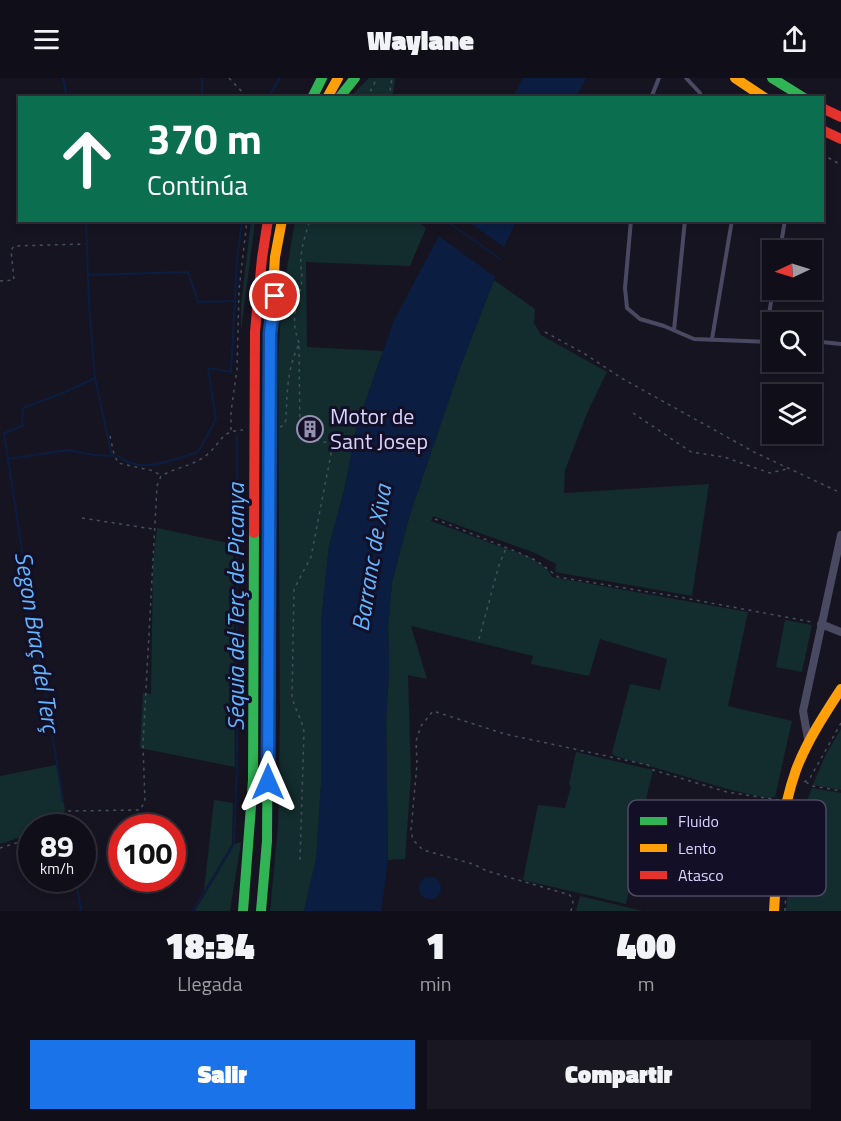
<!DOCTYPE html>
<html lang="es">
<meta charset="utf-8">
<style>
body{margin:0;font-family:"Titillium Web",sans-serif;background:#191822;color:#f1f3f6;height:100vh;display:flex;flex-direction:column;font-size:22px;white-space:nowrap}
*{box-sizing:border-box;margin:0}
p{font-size:20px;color:#9c9ca2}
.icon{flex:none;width:33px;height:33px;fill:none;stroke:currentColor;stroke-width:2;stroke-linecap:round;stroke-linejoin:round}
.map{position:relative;height:833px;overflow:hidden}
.panel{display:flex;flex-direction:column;background:#100f19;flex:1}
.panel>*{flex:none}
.banner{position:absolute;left:18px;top:18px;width:806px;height:126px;border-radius:0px;box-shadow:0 3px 9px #0003,0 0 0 2px #302f38;background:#0b6e4f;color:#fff;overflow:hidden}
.needle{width:39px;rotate:266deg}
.buttons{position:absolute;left:762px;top:162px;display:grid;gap:12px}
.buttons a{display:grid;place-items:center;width:60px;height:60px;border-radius:0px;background:#100f19;box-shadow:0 3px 9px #0003,0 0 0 2px #302f38;font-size:30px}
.speed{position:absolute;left:18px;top:736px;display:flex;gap:12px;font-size:30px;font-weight:700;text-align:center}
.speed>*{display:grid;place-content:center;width:78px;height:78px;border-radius:50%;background:#100f19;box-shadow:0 3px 9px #0003,0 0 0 2px #302f38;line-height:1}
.speed small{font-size:15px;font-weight:400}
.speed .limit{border:9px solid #d22;background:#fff;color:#111}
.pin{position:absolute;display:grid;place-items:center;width:51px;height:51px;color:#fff;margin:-26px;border:3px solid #fff;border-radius:50%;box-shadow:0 2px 6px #0007}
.me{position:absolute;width:66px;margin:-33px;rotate:0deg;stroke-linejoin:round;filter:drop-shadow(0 0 4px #0008)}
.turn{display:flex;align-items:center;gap:21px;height:126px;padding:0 30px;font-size:27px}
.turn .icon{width:78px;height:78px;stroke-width:2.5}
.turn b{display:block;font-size:42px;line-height:51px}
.eta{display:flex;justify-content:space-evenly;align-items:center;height:102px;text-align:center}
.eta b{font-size:36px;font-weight:800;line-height:42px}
.action{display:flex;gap:12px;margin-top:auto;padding:12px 30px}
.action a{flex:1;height:69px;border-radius:0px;background:#1a73e8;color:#fff;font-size:24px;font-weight:800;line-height:69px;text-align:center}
.action a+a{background:#191822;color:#f1f3f6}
header{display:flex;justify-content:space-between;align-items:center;height:78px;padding:0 30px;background:#100f19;font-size:27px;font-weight:800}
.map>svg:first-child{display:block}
</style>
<header><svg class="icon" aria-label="menu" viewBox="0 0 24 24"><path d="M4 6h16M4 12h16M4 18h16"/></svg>Waylane<svg class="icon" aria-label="share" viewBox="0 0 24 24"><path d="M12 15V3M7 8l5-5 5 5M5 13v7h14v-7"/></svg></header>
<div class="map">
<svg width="841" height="833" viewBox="0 0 841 833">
<rect width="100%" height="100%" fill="#161421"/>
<!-- green -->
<g fill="#132c2d">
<polygon points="369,0 395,0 393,19 350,19"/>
<polygon points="251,143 255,143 241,254 241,226"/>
<polygon points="295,143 417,143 426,150 410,188 306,184 307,269 383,273 357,348 344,413 329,468 321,544 321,707 316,782 304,833 270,833 278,748 280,635 278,281 282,219"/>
<polygon points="494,202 535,231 534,245 541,257 607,294 588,333 565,392 564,415 709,406 692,518 555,494 556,486 535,475 433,438 431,443 532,480 548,492 552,499 748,534 728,628 792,643 775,719 767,720 731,712 615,678 612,675 630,606 660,612 667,581 600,561 589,598 531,586 533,578 411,548 427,601 408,597 411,698 405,781 388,782 386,643 389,593 388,548 392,504 410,436 462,284"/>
<polygon points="157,450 233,466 235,689 140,670 143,615 151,616 153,486"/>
<polygon points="785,542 812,547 802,594 776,589"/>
<polygon points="841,651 841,712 813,707 825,678"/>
<polygon points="576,674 653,692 643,734 646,735 626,826 523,802 538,727 565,730 571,709 569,706"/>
<polygon points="56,687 65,731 63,746 50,750 32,750 31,756 0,766 0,698"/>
<polygon points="812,710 841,715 841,833 786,833 795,724 807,723"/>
<polygon points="214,722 233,725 232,766 204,813"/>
<polygon points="241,764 230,833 195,833 235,766"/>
<polygon points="580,818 643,833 576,833"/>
</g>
<!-- water -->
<g fill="#0b1e41">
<polygon points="523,0 586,0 576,19 513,19"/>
<polygon points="447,143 516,143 505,167 494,202 462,284 410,436 392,504 388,548 389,593 386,643 388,782 381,833 304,833 316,782 321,707 321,544 329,468 344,413 357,348 394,242"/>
<circle cx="430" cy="810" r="11"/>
</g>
<!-- pier -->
<g fill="#161421">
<polygon points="444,142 503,184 498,201 436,156"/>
<polygon points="448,143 467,143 507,171 503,182"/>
</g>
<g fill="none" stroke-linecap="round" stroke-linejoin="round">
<!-- stream -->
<g stroke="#0b1e41" stroke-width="2">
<polyline points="63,0 67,20"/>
<polyline points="202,0 202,20"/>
<polyline points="268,20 280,0"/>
<polyline points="88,197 188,194 198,224 235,223"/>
<polyline points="95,300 112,378"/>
<path d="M 118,378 C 141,397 172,382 198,374 L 216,341 L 208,290 L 231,294 L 237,183 L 242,142"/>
<polyline points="8,381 68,372 94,377 113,378"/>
<polyline points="63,723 42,592 30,548 29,518 4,355 22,348 23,330 63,315 95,300 89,226 86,142"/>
<polyline points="76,801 81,833"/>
<polyline points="193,833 234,766 237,689 237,358"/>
</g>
<!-- path -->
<g stroke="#44505f" stroke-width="1.5" stroke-dasharray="3 4.5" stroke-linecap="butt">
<polyline points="229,0 248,20"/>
<polyline points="367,20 377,0"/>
<polyline points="389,20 392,0"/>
<polyline points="822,76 841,87"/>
<polyline points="0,203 14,202 11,172 14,168 85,166"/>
<polyline points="545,254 585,276 623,301 754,374 841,415"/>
<path d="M 299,265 C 289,237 298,229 302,202 C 302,194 300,186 301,179 C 302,167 306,154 310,142"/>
<polyline points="633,335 691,374 724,379 770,395 787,391"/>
<path d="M 280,349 L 284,347 L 286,342 C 287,315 287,291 299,266 L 300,355 L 303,359 L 328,365 L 330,368 L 331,376 L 311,479 L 294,511 L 292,619 C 295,632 302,641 304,654 L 300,782"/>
<polyline points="231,352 231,334 237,291 239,212 247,142"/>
<polyline points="110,358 114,376 118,385 154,393 161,398"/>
<polyline points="82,440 153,451"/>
<polyline points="435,441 522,476 537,483 558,499 679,519 812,544"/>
<polyline points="479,561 499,487 506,470"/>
<polyline points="804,704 810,700 841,645"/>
<polyline points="806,704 812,708 841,713"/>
<path d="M 61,750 L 67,748 L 67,733 L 140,732 L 145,723 L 143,667 L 157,408 L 161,398 C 176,389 195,388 209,375 C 223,362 221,353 243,352"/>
<polyline points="0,770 32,760"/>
<polyline points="571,833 573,824 570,817 487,793 473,786 423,772 413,762 411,752 417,686 416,663 421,648 433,633 505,656 648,687 653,692 727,714 779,722"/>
<polyline points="785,833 787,789"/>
</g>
<!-- lane -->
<g stroke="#4a4962" stroke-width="4">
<polyline points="686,0 700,15 699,20"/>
<polyline points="651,20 659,0"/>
<polyline points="631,142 625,210 627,230 640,241 664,248 694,261 772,264"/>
<polyline points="780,172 785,142"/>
<polyline points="773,212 769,236 812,244 812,262"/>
<polyline points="674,252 685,142"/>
<polyline points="712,261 732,142"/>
<polyline points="812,263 841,266"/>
</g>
<!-- street -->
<g stroke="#4a4962" stroke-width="8">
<polyline points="821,546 841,554"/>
<polyline points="808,661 803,633 841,457"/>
</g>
<!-- fast -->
<g stroke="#30b455" stroke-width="10">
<polyline points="772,0 804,20"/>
<polyline points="312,20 322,0"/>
<polyline points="339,20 355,0"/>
<polyline points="243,833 253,702 254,455"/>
<polyline points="261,833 267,763 269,477"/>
</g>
<!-- slow -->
<g stroke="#ff9f0a" stroke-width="10">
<polyline points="735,0 765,20"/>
<polyline points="327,20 338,0"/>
<polyline points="269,477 270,255 275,179 282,142"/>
<path d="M 774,833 C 777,785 780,737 796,692 C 807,663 824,637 841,611"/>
</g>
<!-- jam -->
<g stroke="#e5322d" stroke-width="10">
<polyline points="822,30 841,39"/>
<polyline points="822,52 841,61"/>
<polyline points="254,455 255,254 262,180 268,142"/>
</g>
</g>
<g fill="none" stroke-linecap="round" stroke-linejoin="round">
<defs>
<polyline id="route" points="268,704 270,255 275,218"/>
</defs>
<!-- route casing -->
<use href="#route" stroke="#114b97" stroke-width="15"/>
<!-- route -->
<use href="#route" stroke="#1a73e8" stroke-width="10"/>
</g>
<!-- icons -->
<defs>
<symbol id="building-ring" viewBox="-11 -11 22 22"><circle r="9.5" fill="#130f26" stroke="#9591b1" stroke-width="1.5"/><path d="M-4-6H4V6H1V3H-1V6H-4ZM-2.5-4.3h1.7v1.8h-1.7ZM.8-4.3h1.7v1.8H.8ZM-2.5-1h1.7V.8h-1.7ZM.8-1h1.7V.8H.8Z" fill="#9591b1"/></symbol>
</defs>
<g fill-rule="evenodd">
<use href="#building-ring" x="295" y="336" width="30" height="30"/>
</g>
<g text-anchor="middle" stroke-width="6" stroke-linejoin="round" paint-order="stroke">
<!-- poi labels -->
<g font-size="22" fill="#d9d4ff" stroke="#130f26" text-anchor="start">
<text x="330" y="346">Motor de<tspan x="330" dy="25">Sant Josep</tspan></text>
</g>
<!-- water labels -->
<g font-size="24" font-style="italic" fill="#62b6ff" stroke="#130f26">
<text transform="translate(372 480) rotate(-81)" y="8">Barranc de Xiva</text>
<text transform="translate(236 529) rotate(-90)" y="8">Séquia del Terç de Picanya</text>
<text transform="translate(37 564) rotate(81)" y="8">Segon Braç del Terç</text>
</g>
</g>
<!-- legend -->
<rect x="628" y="722" width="198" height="96" rx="9" fill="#130f26" stroke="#4e4a67" stroke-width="1.5"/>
<rect x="640" y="739" width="27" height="8" fill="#30b455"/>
<rect x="640" y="766" width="27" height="8" fill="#ff9f0a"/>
<rect x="640" y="793" width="27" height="8" fill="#e5322d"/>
<g font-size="16" fill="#d9d4ff">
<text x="678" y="749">Fluido</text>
<text x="678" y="776">Lento</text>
<text x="678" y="803">Atasco</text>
</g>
</svg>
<div class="buttons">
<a><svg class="needle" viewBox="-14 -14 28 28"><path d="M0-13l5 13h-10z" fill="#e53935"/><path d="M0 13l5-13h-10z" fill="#9c9ca2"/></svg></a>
<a><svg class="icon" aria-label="search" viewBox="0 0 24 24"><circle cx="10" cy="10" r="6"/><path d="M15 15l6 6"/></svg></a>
<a><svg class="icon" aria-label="layers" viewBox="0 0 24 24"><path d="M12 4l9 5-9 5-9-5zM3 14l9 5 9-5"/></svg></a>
</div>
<div class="speed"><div>89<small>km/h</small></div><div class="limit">100</div></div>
<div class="pin" style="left:275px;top:218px;background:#d93025"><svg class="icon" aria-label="arrive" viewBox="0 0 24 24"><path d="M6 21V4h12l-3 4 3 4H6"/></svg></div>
<svg class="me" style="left:268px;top:704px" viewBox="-20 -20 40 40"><path d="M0-17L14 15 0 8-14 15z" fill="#1a73e8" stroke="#fff" stroke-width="4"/></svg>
<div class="banner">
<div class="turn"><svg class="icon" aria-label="ahead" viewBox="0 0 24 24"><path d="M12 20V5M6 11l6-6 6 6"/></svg><div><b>370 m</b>Continúa</div></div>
</div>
</div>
<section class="panel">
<div class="eta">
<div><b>18:34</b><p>Llegada</p></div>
<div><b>1</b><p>min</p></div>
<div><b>400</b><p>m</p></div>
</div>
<div class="action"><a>Salir</a><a>Compartir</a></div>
</section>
